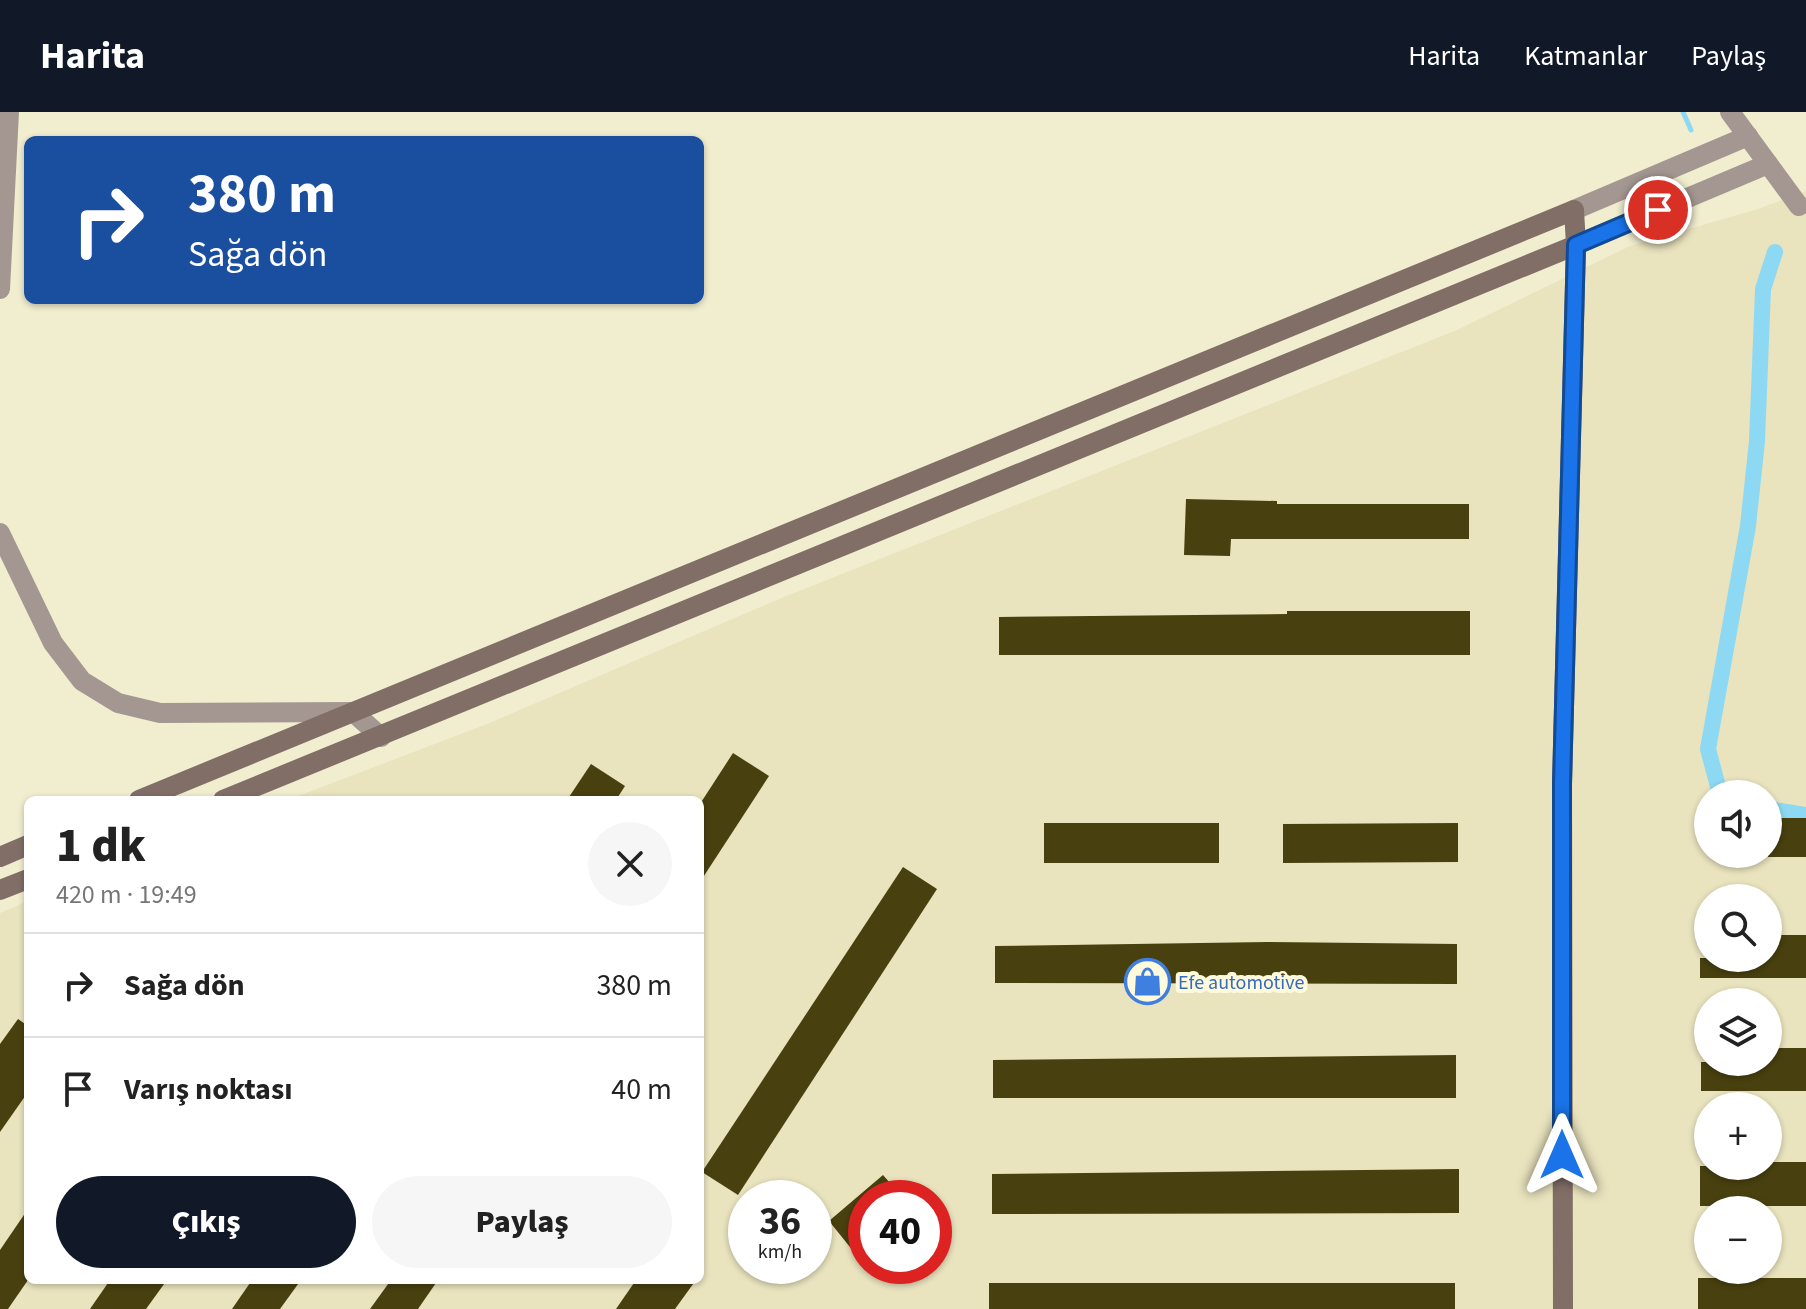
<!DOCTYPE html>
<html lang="tr">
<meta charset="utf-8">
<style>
body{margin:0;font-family:"Source Sans 3",sans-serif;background:#f6f6f6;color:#222;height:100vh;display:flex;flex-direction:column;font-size:30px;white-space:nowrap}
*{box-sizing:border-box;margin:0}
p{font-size:26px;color:#767676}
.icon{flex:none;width:44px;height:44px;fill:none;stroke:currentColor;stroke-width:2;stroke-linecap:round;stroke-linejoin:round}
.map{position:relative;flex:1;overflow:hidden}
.side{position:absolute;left:24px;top:684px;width:680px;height:488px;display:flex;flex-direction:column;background:#fff;border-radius:12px;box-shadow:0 2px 6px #0004}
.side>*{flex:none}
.top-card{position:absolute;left:24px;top:24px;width:680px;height:168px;border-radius:12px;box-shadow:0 2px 6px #0004;background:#1a4fa0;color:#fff;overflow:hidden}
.fabs{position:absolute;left:1694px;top:668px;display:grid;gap:16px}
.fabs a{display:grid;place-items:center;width:88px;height:88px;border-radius:50%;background:#fff;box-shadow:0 2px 6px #0004;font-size:40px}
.speed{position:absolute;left:728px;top:1068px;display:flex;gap:16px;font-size:40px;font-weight:700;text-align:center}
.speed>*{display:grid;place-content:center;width:104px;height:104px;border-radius:50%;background:#fff;box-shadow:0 2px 6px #0004;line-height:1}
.speed small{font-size:20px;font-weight:400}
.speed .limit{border:12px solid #d22;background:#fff;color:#111}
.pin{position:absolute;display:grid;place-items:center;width:68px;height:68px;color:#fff;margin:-34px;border:4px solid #fff;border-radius:50%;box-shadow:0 2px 8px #0007}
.me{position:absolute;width:88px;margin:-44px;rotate:0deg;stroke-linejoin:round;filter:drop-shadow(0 0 6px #0008)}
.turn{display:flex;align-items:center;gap:28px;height:168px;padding:0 32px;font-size:36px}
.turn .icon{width:104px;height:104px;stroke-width:2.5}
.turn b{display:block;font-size:56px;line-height:68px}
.round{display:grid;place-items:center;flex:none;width:84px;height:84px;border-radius:42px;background:#f6f6f6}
.overview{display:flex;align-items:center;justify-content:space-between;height:136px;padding:0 32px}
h1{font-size:48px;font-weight:800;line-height:60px}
.cta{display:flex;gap:16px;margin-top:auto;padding:16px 32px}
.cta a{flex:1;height:92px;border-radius:48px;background:#111827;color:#fff;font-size:32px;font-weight:800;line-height:92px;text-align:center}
.cta a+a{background:#f6f6f6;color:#222}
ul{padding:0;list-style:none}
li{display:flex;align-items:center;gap:24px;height:104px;padding:0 32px;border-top:2px solid #e0e0e0}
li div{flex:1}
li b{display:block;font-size:30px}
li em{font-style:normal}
header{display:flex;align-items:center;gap:48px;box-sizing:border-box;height:112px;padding:0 40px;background:#111827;color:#fff}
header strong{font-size:38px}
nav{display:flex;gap:44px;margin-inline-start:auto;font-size:28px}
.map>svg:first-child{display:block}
</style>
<header>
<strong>Harita</strong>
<nav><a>Harita</a><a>Katmanlar</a><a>Paylaş</a></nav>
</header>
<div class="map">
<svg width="1806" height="1197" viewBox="0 0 1806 1197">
<rect width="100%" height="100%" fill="#f1edcf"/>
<!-- built -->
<path fill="#e9e3be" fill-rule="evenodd" d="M 1806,79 L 1806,1197 L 0,1197 L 0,801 L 28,789 L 28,1168 L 700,1168 L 700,688 L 288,688 L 487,612 L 784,485 L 1457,218 L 1630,134 L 1758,97 ZM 1708,682 L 1768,682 L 1768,742 L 1708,742 ZM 1708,786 L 1768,786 L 1768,846 L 1708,846 ZM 1708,890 L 1768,890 L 1768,950 L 1708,950 ZM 1708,994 L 1768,994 L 1768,1054 L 1708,1054 ZM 746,1086 L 814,1086 L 814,1154 L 746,1154 ZM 866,1086 L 934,1086 L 934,1154 L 866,1154 ZM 1708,1098 L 1768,1098 L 1768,1158 L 1708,1158 Z"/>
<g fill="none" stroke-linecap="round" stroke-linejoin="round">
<!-- stream -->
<polyline stroke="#8dd9f3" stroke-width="5" points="1683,0 1691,18"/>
<!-- canal -->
<g stroke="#8dd9f3" stroke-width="16">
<polyline points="1720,682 1708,637 1748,414 1757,329 1763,177 1775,140"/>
<polyline points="1768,697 1806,703"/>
</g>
</g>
<!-- building -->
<g fill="#48400f">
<polygon points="1186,387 1277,389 1277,392 1469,392 1469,427 1231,427 1230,444 1184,443"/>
<polygon points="1287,499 1470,499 1470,543 999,543 999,505 1287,502"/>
<polygon points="733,641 769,664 700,770 700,692"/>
<polygon points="591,652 625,674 616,688 567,688"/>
<rect x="1768" y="706" width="38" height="39"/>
<rect x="1044" y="711" width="175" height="40"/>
<polygon points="1458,711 1458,750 1283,751 1283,712"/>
<polygon points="903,755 937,777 738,1083 702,1060"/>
<polygon points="1768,823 1806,823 1806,866 1700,866 1700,846 1768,846"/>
<polygon points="1267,830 1457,832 1457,872 995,871 995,834"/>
<polygon points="18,907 28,914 28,980 0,1020 0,932"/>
<polygon points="1768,936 1806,936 1806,979 1701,979 1701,950 1768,950"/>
<polygon points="1456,943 1456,986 993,986 993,948"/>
<polygon points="1768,1050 1806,1050 1806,1094 1700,1094 1700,1054 1768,1054"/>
<polygon points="1459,1057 1459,1101 992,1102 992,1062"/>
<polygon points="883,1063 903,1086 866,1086 866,1155 829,1109"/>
<polygon points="28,1097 28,1168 8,1197 0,1197 0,1138"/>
<rect x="1698" y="1166" width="108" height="31"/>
<polygon points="110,1168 167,1168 146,1197 90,1197"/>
<polygon points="252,1168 301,1168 280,1197 232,1197"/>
<polygon points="391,1168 438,1168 418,1197 370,1197"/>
<polygon points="636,1168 696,1168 675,1197 616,1197"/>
<rect x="989" y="1171" width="466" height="26"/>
</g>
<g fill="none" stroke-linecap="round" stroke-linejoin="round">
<!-- street -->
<g stroke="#a49792" stroke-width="20">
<polyline points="1730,0 1799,94"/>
<polyline points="1574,98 1748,24"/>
<polyline points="1576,133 1768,52"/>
<polyline points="0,177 9,0"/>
<polyline points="0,421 53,531 82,569 118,591 160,601 353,600 381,625"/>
</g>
<!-- secondary -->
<g stroke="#816e67" stroke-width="20">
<polyline points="139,688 1574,98 1576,133 1562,672 1563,1197"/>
<polyline points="223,688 1576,133"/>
<polyline points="0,745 28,733"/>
<polyline points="0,778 28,767"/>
</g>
</g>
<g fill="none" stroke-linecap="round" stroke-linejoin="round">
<defs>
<polyline id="route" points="1562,1043 1562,672 1576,133 1658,98"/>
</defs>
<!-- route casing -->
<use href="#route" stroke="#114b97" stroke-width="20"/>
<!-- route -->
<use href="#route" stroke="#1a73e8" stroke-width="14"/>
</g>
<!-- icons -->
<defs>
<symbol id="shop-ring" viewBox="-11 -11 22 22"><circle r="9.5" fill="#fffadc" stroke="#3f7fe0" stroke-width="1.5"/><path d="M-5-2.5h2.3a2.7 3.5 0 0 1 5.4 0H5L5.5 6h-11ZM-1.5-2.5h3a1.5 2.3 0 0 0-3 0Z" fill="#3f7fe0"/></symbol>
</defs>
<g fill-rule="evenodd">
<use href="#shop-ring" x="1122" y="844" width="51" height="51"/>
</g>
<g text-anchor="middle" stroke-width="8" stroke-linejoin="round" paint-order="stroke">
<!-- shop labels -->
<g font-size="20" fill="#366cbe" stroke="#fffadc" text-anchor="start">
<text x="1178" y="877">Efe automotive</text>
</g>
</g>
</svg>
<div class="fabs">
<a><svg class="icon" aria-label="sound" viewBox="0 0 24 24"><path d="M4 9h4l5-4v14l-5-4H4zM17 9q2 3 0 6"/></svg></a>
<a><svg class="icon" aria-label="search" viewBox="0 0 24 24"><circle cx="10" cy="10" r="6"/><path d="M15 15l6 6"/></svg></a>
<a><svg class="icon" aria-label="layers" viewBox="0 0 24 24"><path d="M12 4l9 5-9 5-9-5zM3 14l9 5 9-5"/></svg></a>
<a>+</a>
<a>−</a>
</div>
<div class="speed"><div>36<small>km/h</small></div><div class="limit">40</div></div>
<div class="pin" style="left:1658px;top:98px;background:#d93025"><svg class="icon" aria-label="arrive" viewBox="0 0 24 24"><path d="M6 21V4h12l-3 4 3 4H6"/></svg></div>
<svg class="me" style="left:1562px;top:1043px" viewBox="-20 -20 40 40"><path d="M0-17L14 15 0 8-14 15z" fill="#1a73e8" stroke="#fff" stroke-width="4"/></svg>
<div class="top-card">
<div class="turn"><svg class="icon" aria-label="right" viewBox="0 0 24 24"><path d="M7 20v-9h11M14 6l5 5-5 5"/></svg><div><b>380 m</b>Sağa dön</div></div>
</div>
<section class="side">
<div class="overview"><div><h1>1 dk</h1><p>420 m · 19:49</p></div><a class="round"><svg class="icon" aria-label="close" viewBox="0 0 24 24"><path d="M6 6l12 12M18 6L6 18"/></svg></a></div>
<ul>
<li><svg class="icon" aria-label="right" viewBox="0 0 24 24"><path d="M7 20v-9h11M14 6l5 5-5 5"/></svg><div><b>Sağa dön</b></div><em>380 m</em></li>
<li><svg class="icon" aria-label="arrive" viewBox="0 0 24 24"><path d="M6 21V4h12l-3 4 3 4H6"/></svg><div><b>Varış noktası</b></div><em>40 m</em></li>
</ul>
<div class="cta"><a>Çıkış</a><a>Paylaş</a></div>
</section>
</div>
